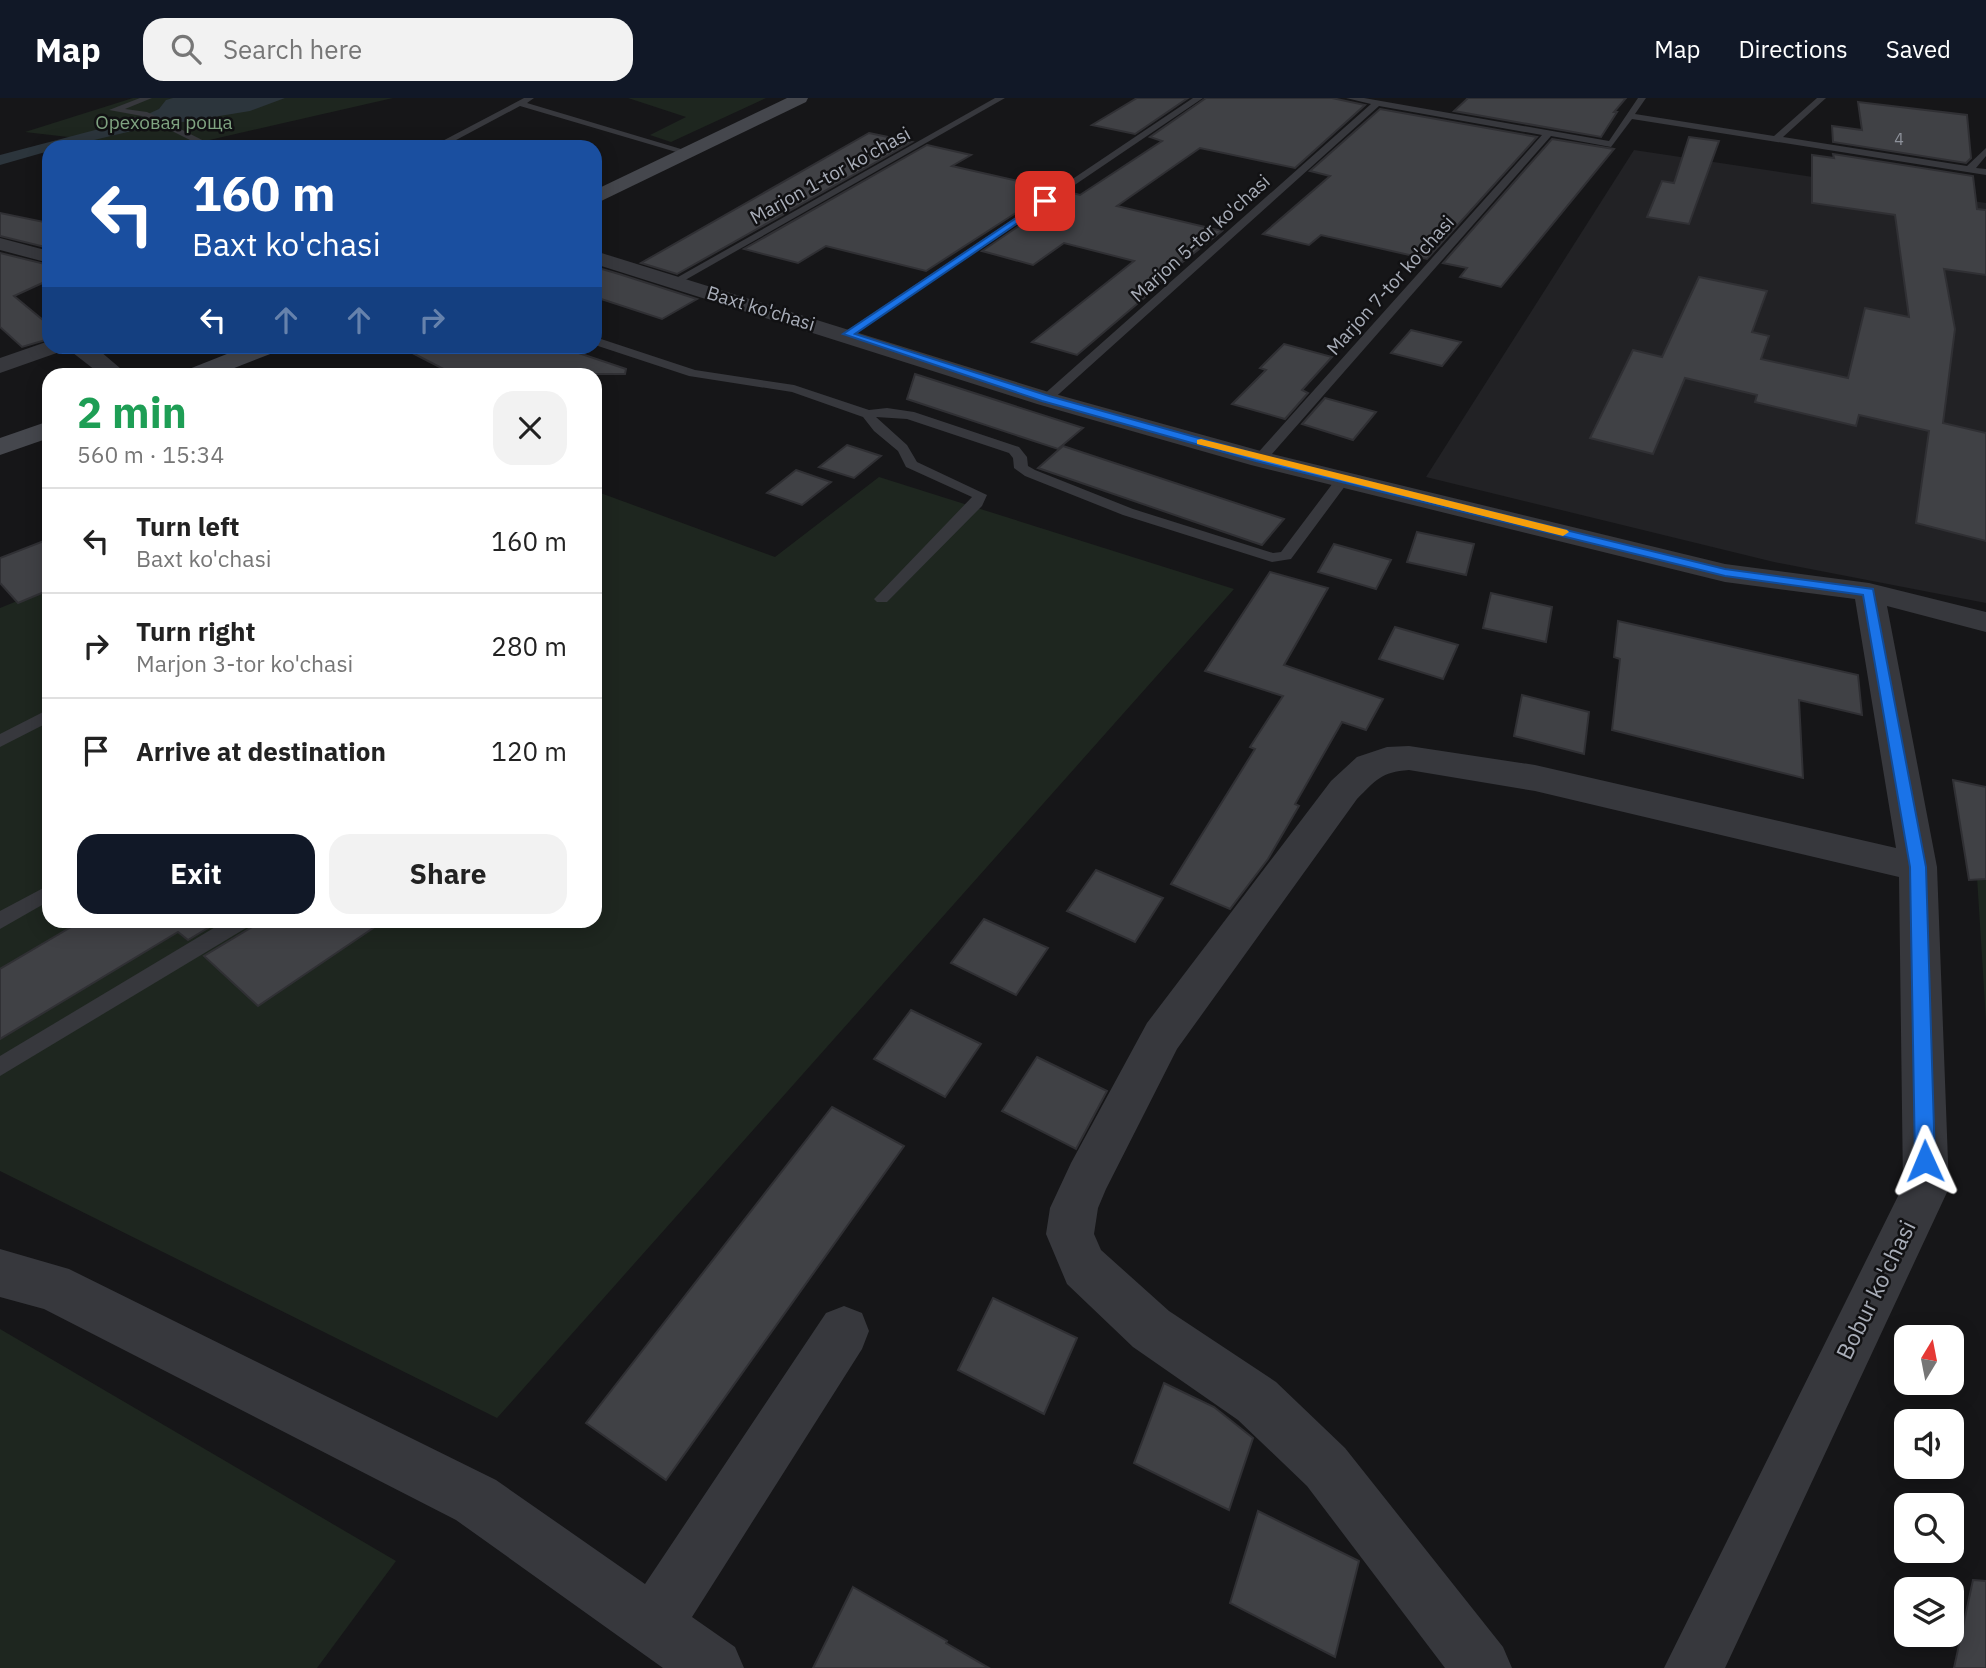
<!DOCTYPE html>
<meta charset="utf-8">
<style>
body{margin:0;font-family:"IBM Plex Sans",sans-serif;background:#f2f2f2;color:#222;height:100vh;display:flex;flex-direction:column;font-size:26px;white-space:nowrap}
*{box-sizing:border-box;margin:0}
p{font-size:23px;color:#767676}
.icon{flex:none;width:38px;height:38px;fill:none;stroke:currentColor;stroke-width:2;stroke-linecap:round;stroke-linejoin:round}
.map{position:relative;flex:1;overflow:hidden}
.side{position:absolute;left:42px;top:270px;width:560px;height:560px;display:flex;flex-direction:column;background:#fff;border-radius:21px;box-shadow:0 4px 18px #0003}
.side>*{flex:none}
.banner{position:absolute;left:42px;top:42px;width:560px;height:214px;border-radius:21px;box-shadow:0 4px 18px #0003;background:#1a4fa0;color:#fff;overflow:hidden}
.needle{width:46px;rotate:10deg}
.fabs{position:absolute;left:1894px;top:1227px;display:grid;gap:14px}
.fabs a{display:grid;place-items:center;width:70px;height:70px;border-radius:14px;background:#fff;box-shadow:0 4px 18px #0003;font-size:35px}
.pin{position:absolute;display:grid;place-items:center;width:60px;height:60px;color:#fff;margin:-30px;border-radius:14px;box-shadow:0 4px 10px #0006}
.me{position:absolute;width:77px;margin:-38px;rotate:359deg;stroke-linejoin:round;filter:drop-shadow(0 0 5px #0008)}
.turn{display:flex;align-items:center;gap:24px;height:147px;padding:0 35px;font-size:32px}
.turn .icon{width:91px;height:91px;stroke-width:2.5}
.turn b{display:block;font-size:49px;line-height:60px}
.lanes{display:flex;align-items:center;height:66px;padding:0 35px;background:#0003;justify-content:center;gap:35px;direction:ltr}
.lanes .off{opacity:.35}
.round{display:grid;place-items:center;flex:none;width:74px;height:74px;border-radius:21px;background:#f2f2f2}
.summary{display:flex;align-items:center;justify-content:space-between;height:119px;padding:0 35px}
h1{font-size:42px;font-weight:800;line-height:52px;color:#1e9e55}
.cta{display:flex;gap:14px;margin-top:auto;padding:14px 35px}
.cta a{flex:1;height:80px;border-radius:21px;background:#111827;color:#fff;font-size:28px;font-weight:800;line-height:80px;text-align:center}
.cta a+a{background:#f2f2f2;color:#222}
ul{padding:0;list-style:none}
li{display:flex;align-items:center;gap:21px;height:105px;padding:0 35px;border-top:2px solid #e0e0e0}
li div{flex:1}
li b{display:block;font-size:26px}
li em{font-style:normal}
header{display:flex;align-items:center;gap:42px;box-sizing:border-box;height:98px;padding:0 35px;background:#111827;color:#fff}
header strong{font-size:33px}
nav{display:flex;gap:38px;margin-inline-start:auto;font-size:24px}
.search{width:490px;height:63px;background:#f2f2f2;display:flex;align-items:center;gap:18px;box-sizing:border-box;padding:0 24px;border-radius:21px;color:#767676;font-size:26px}
.map>svg:first-child{display:block}
</style>
<header>
<strong>Map</strong>
<div class="search"><svg class="icon" aria-label="search" viewBox="0 0 24 24"><circle cx="10" cy="10" r="6"/><path d="M15 15l6 6"/></svg>Search here</div>
<nav><a>Map</a><a>Directions</a><a>Saved</a></nav>
</header>
<div class="map">
<svg width="1986" height="1570" viewBox="0 0 1986 1570">
<rect width="100%" height="100%" fill="#161618"/>
<!-- built -->
<polygon fill="#222225" points="1634,52 1986,105 1986,505 1774,464 1426,379"/>
<!-- green -->
<g fill="#1e261f">
<polygon points="133,0 393,0 179,49 154,49 25,34"/>
<polygon points="628,0 766,0 671,44 650,37 686,19"/>
<polygon points="879,379 1234,491 497,1320 0,1073 0,510 49,490 49,822 595,822 595,393 775,459"/>
<polygon points="1977,779 1986,782 1986,923"/>
<polygon points="0,1231 396,1463 317,1570 0,1570"/>
</g>
<!-- water -->
<polygon fill="#2c353c" points="173,0 285,0 250,13 140,31 65,49 49,49 49,53 0,67 0,57 137,21 159,11 166,2"/>
<!-- building -->
<g fill="#404145" stroke="#303034" stroke-width="2">
<polygon points="1137,0 1188,0 1135,36 1092,27"/>
<polygon points="1206,0 1332,0 1365,7 1295,70 1200,50 1117,108 1222,133 1166,177 1170,178 1077,257 1032,244 1134,163 1064,145 1033,167 982,153 1069,94 1080,97 1162,43 1150,39"/>
<polygon points="1468,0 1626,0 1614,14 1617,14 1601,39 1454,13"/>
<polygon points="1858,4 1967,17 1971,60 1966,65 1833,44 1832,28 1862,32"/>
<polygon points="1380,11 1537,39 1427,161 1321,137 1309,147 1263,136 1330,78 1310,73"/>
<polygon points="869,35 912,44 677,176 641,165"/>
<polygon points="1689,39 1719,43 1689,126 1647,119 1662,83 1674,85"/>
<polygon points="1552,41 1614,51 1501,189 1460,179 1467,170 1443,165"/>
<polygon points="927,47 971,57 952,68 1053,91 926,173 826,148 798,165 744,151"/>
<polygon points="1833,56 1973,78 1977,111 1986,112 1986,177 1944,171 1955,231 1943,325 1986,335 1986,443 1916,425 1929,333 1859,317 1856,328 1755,304 1757,297 1685,280 1653,356 1590,340 1633,252 1662,259 1699,179 1767,193 1752,234 1769,238 1761,261 1848,280 1865,210 1909,219 1895,117 1812,105 1812,57 1834,60"/>
<polygon points="0,115 49,125 49,150 0,138"/>
<polygon points="0,155 49,167 49,182 14,198 49,227 49,241 22,249 0,229"/>
<polygon points="595,169 619,176 697,201 662,221 595,199"/>
<polygon points="1411,232 1461,244 1442,268 1391,255"/>
<polygon points="1284,246 1332,259 1302,292 1308,295 1285,321 1232,306 1266,272 1260,270"/>
<polygon points="399,248 558,248 626,271 625,276 453,276"/>
<polygon points="915,276 1083,330 1058,351 907,301"/>
<polygon points="1325,300 1376,314 1353,342 1302,326"/>
<polygon points="847,347 881,358 854,380 819,369"/>
<polygon points="1063,348 1284,421 1262,447 1038,370"/>
<polygon points="796,372 831,384 802,407 767,395"/>
<polygon points="1417,434 1474,446 1466,477 1407,464"/>
<polygon points="49,441 49,492 18,505 0,485 0,460"/>
<polygon points="1334,446 1391,462 1376,491 1318,474"/>
<polygon points="1270,474 1328,490 1284,567 1383,601 1366,632 1342,624 1295,706 1299,708 1268,761 1230,811 1171,786 1255,651 1250,649 1283,598 1205,573"/>
<polygon points="1491,495 1552,509 1546,544 1483,530"/>
<polygon points="1618,523 1858,577 1862,617 1799,602 1803,680 1612,632 1620,561 1614,559"/>
<polygon points="1395,529 1458,547 1443,581 1379,561"/>
<polygon points="1522,597 1589,614 1584,656 1514,638"/>
<polygon points="1953,682 1986,689 1986,781 1969,782"/>
<polygon points="1096,772 1163,800 1135,844 1067,813"/>
<polygon points="984,821 1048,850 1016,897 951,865"/>
<polygon points="83,822 221,822 188,842 178,834 0,941 0,871"/>
<polygon points="256,822 385,822 258,908 204,858 252,829"/>
<polygon points="911,912 981,946 945,999 874,961"/>
<polygon points="1037,959 1107,993 1076,1051 1002,1013"/>
<polygon points="832,1009 904,1048 666,1382 586,1325"/>
<polygon points="993,1200 1077,1240 1044,1316 958,1272"/>
<polygon points="1164,1285 1214,1309 1253,1340 1229,1412 1134,1365"/>
<polygon points="1258,1413 1359,1463 1335,1559 1230,1505"/>
<polygon points="1973,1482 1986,1483 1986,1570 1954,1570"/>
<polygon points="853,1489 947,1543 946,1545 989,1570 813,1570"/>
</g>
<g fill="none" stroke-linecap="round" stroke-linejoin="round">
<!-- lane -->
<g fill="#37383d" fill-rule="evenodd">
<polygon points="140,0 152,0 125,11 147,14 216,49 204,49 142,18 109,12"/>
<polygon points="524,0 534,0 527,5 691,54 683,56 520,8 443,49 431,49"/>
<polygon points="995,0 1005,0 680,185 671,183"/>
<polygon points="1193,0 1203,0 852,238 842,236"/>
<polygon points="1346,0 1364,0 1609,43 1638,0 1646,0 1635,16 1774,38 1817,0 1826,0 1783,39 1967,68 1986,50 1986,58 1976,70 1986,71 1986,77 1632,21 1611,49 1551,38 1265,364 1255,364 1255,358 1542,37 1379,8 1050,304 1042,304 1042,298 1371,6"/>
<polygon points="595,239 695,272 794,287 869,312 887,310 914,314 1019,349 1027,359 1028,368 1035,372 1133,411 1273,455 1281,454 1339,377 1344,376 1351,380 1291,461 1272,464 1123,417 1025,378 1014,370 1013,360 1009,355 907,321 876,319 907,347 917,364 987,397 982,408 887,504 877,504 874,501 877,498 972,399 906,369 898,353 874,333 863,319 792,294 689,278 595,247"/>
<polygon points="49,611 49,624 0,649 0,636"/>
<polygon points="49,787 49,803 0,831 0,813"/>
<polygon points="227,822 254,822 251,827 0,978 0,958"/>
</g>
<!-- street -->
<g fill="#37383d" fill-rule="evenodd">
<polygon points="0,140 49,153 49,165 0,152"/>
<path d="M 595,153 L 1055,296 L 1268,355 L 1725,466 L 1869,485 L 1986,514 L 1986,534 L 1887,508 L 1937,769 L 1949,1090 L 1725,1570 L 1664,1570 L 1903,1088 L 1899,779 L 1535,693 L 1409,672 C 1381,674 1376,682 1357,701 L 1177,951 L 1106,1091 L 1098,1110 L 1094,1136 L 1101,1152 L 1169,1213 L 1276,1284 L 1345,1350 L 1503,1549 L 1512,1570 L 1445,1570 L 1307,1388 L 1238,1322 L 1133,1249 L 1067,1186 L 1046,1136 L 1050,1110 L 1071,1065 L 1147,925 L 1331,683 L 1357,659 L 1387,649 L 1409,648 L 1535,667 L 1896,750 L 1855,501 L 1725,484 L 1251,367 L 1037,306 L 595,166 Z"/>
<polygon points="49,243 49,248 94,248 127,276 100,276 68,251 0,275 0,260"/>
<polygon points="0,1151 69,1171 496,1382 645,1486 826,1215 844,1208 862,1215 869,1233 862,1251 692,1519 735,1549 744,1570 663,1570 456,1422 44,1211 0,1199"/>
</g>
<!-- secondary -->
<g fill="#45474d" fill-rule="evenodd">
<polygon points="787,0 808,0 806,4 595,106 595,92"/>
<polygon points="247,248 282,248 278,253 219,276 186,276 189,271"/>
<polygon points="49,323 49,340 0,357 0,340"/>
</g>
</g>
<!-- route -->
<polygon fill="#1a73e8" stroke="#114b97" stroke-width="2" points="1043,102 1050,103 855,236 1049,298 1263,358 1725,471 1873,491 1926,769 1935,1063 1932,1069 1925,1072 1918,1069 1915,1063 1910,769 1863,497 1725,478 1256,363 1042,303 843,236"/>
<!-- slow -->
<polygon fill="#f59e0b" points="1201,341 1567,432 1569,434 1563,438 1197,346 1197,342"/>
<g text-anchor="middle" stroke-width="5" stroke-linejoin="round" paint-order="stroke">
<!-- far-number labels -->
<g font-size="16" fill="#8e929b">
<text x="1899" y="47">4</text>
</g>
<!-- far-park labels -->
<g font-size="19" fill="#7fa381" stroke="#111113">
<text x="164" y="31">Ореховая роща</text>
</g>
<!-- far-street labels -->
<g font-size="19" fill="#a8adb8" stroke="#111113">
<text transform="translate(830 77) rotate(-29)" y="7">Marjon 1-tor ko'chasi</text>
<text transform="translate(1200 140) rotate(-42)" y="7">Marjon 5-tor ko'chasi</text>
<text transform="translate(1390 187) rotate(-48)" y="7">Marjon 7-tor ko'chasi</text>
<text transform="translate(761 210) rotate(17)" y="7">Baxt ko'chasi</text>
</g>
<!-- street labels -->
<g font-size="23" fill="#a8adb8" stroke="#111113">
<text transform="translate(1876 1192) rotate(-64)" y="8">Bobur ko'chasi</text>
</g>
</g>
</svg>
<div class="fabs">
<a><svg class="needle" viewBox="-14 -14 28 28"><path d="M0-13l5 13h-10z" fill="#e53935"/><path d="M0 13l5-13h-10z" fill="#767676"/></svg></a>
<a><svg class="icon" aria-label="sound" viewBox="0 0 24 24"><path d="M4 9h4l5-4v14l-5-4H4zM17 9q2 3 0 6"/></svg></a>
<a><svg class="icon" aria-label="search" viewBox="0 0 24 24"><circle cx="10" cy="10" r="6"/><path d="M15 15l6 6"/></svg></a>
<a><svg class="icon" aria-label="layers" viewBox="0 0 24 24"><path d="M12 4l9 5-9 5-9-5zM3 14l9 5 9-5"/></svg></a>
</div>
<div class="pin" style="left:1045px;top:103px;background:#d93025"><svg class="icon" aria-label="arrive" viewBox="0 0 24 24"><path d="M6 21V4h12l-3 4 3 4H6"/></svg></div>
<svg class="me" style="left:1925px;top:1063px" viewBox="-20 -20 40 40"><path d="M0-17L14 15 0 8-14 15z" fill="#1a73e8" stroke="#fff" stroke-width="4"/></svg>
<div class="banner">
<div class="turn"><svg class="icon" aria-label="left" viewBox="0 0 24 24"><path d="M17 20v-9H6M10 6l-5 5 5 5"/></svg><div><b>160 m</b>Baxt ko'chasi</div></div>
<div class="lanes"><svg class="icon" aria-label="left" viewBox="0 0 24 24"><path d="M17 20v-9H6M10 6l-5 5 5 5"/></svg><svg class="icon off" aria-label="ahead" viewBox="0 0 24 24"><path d="M12 20V5M6 11l6-6 6 6"/></svg><svg class="icon off" aria-label="ahead" viewBox="0 0 24 24"><path d="M12 20V5M6 11l6-6 6 6"/></svg><svg class="icon off" aria-label="right" viewBox="0 0 24 24"><path d="M7 20v-9h11M14 6l5 5-5 5"/></svg></div>
</div>
<section class="side">
<div class="summary"><div><h1>2 min</h1><p>560 m · 15:34</p></div><a class="round"><svg class="icon" aria-label="close" viewBox="0 0 24 24"><path d="M6 6l12 12M18 6L6 18"/></svg></a></div>
<ul>
<li><svg class="icon" aria-label="left" viewBox="0 0 24 24"><path d="M17 20v-9H6M10 6l-5 5 5 5"/></svg><div><b>Turn left</b><p>Baxt ko'chasi</p></div><em>160 m</em></li>
<li><svg class="icon" aria-label="right" viewBox="0 0 24 24"><path d="M7 20v-9h11M14 6l5 5-5 5"/></svg><div><b>Turn right</b><p>Marjon 3-tor ko'chasi</p></div><em>280 m</em></li>
<li><svg class="icon" aria-label="arrive" viewBox="0 0 24 24"><path d="M6 21V4h12l-3 4 3 4H6"/></svg><div><b>Arrive at destination</b></div><em>120 m</em></li>
</ul>
<div class="cta"><a>Exit</a><a>Share</a></div>
</section>
</div>
